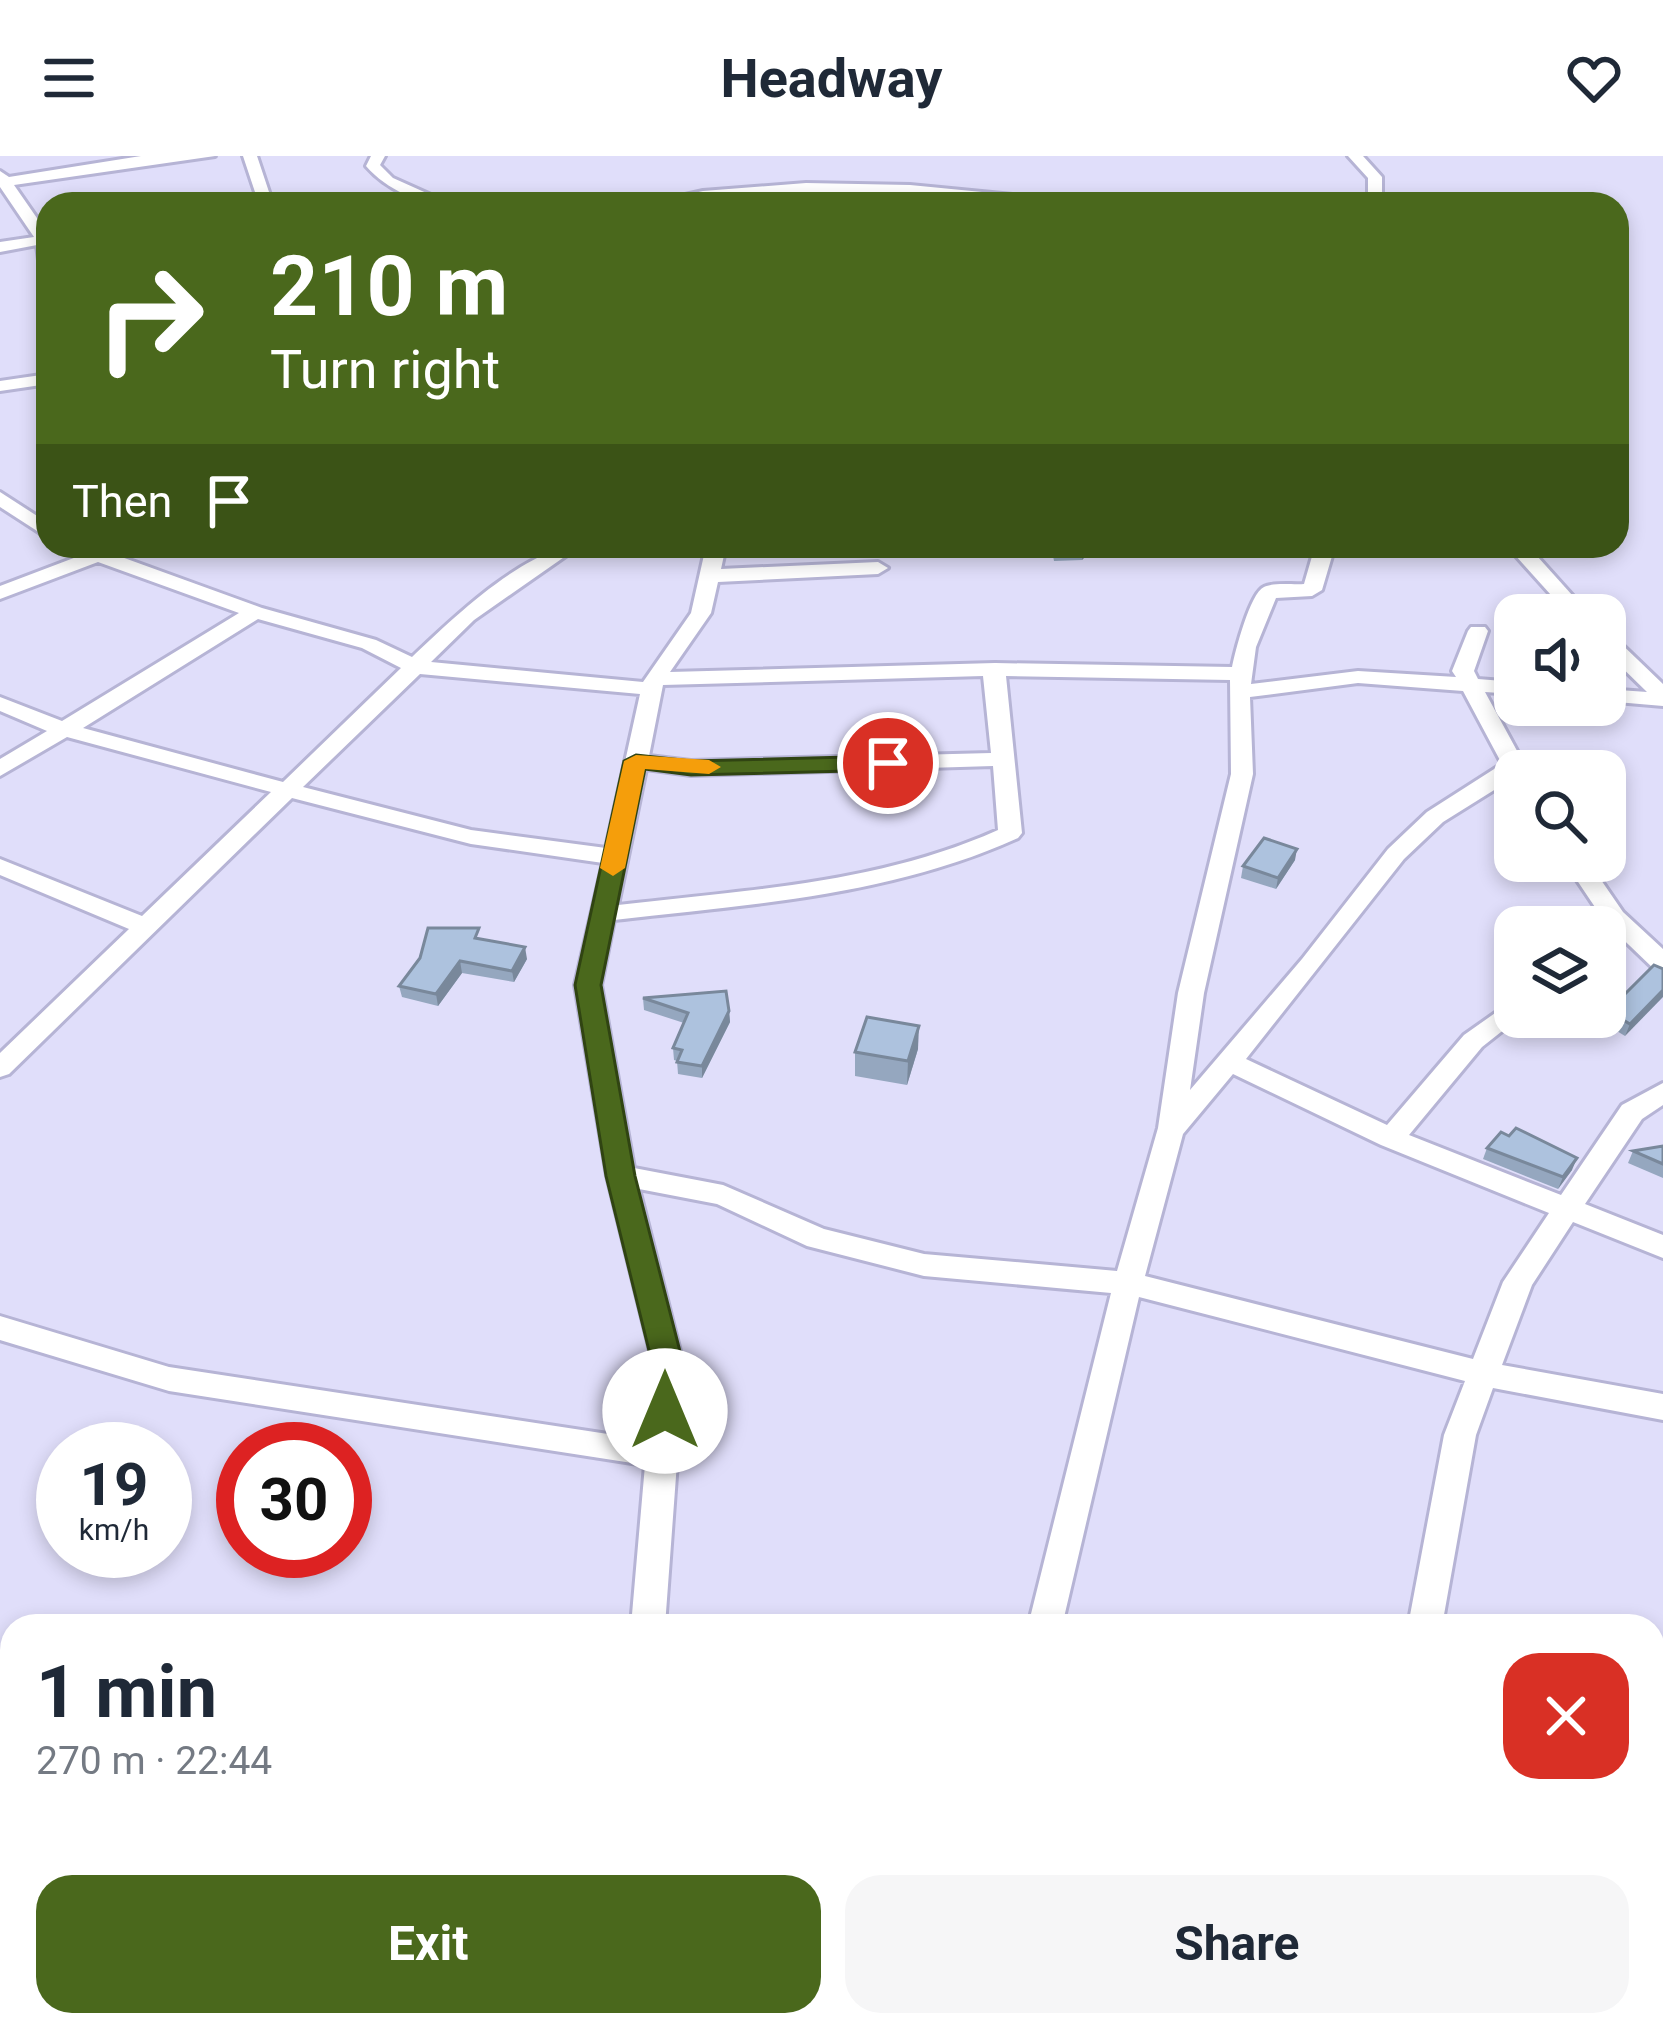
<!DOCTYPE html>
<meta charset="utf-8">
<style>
body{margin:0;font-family:Roboto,sans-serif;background:#f6f6f7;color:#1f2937;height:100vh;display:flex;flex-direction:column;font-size:45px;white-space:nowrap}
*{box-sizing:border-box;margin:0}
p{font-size:39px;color:#747a83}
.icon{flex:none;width:66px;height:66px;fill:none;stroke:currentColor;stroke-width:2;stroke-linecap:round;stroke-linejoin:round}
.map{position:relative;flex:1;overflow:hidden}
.drawer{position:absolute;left:0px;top:1458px;width:1665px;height:423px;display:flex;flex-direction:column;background:#fff;border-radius:36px 36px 0 0;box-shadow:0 6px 18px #0003}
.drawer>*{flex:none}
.banner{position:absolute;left:36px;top:36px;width:1593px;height:366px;border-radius:36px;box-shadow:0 6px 18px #0003;background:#4a681c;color:#fff;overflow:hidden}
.controls{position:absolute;left:1494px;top:438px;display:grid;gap:24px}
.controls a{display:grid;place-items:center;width:132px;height:132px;border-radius:24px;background:#fff;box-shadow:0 6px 18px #0003;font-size:60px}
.speed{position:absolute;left:36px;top:1266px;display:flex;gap:24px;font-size:60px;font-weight:700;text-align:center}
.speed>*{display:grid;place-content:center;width:156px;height:156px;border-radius:50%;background:#fff;box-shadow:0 6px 18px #0003;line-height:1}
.speed small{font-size:30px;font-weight:400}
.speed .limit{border:18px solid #d22;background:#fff;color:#111}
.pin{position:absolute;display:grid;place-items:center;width:102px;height:102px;color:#fff;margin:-51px;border:6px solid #fff;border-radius:50%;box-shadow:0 3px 12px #0007}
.me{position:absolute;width:132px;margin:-66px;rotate:0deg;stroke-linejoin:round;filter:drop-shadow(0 0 9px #0008)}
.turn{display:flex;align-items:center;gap:42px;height:252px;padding:0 36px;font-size:54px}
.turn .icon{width:156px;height:156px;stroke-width:2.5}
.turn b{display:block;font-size:84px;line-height:102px}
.then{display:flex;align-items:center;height:114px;padding:0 36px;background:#0003;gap:24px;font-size:45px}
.round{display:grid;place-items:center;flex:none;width:126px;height:126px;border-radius:36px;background:#f6f6f7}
.overview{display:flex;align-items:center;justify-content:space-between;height:204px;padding:0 36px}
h1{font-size:72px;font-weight:700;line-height:90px}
.action{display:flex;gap:24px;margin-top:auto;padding:24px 36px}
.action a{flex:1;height:138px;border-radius:36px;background:#4a681c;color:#fff;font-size:48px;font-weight:700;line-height:138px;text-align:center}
.action a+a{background:#f6f6f7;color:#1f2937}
header{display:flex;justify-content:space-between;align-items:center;height:156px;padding:0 36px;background:#fff;font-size:54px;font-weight:700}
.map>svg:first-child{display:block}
</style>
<header><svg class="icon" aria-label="menu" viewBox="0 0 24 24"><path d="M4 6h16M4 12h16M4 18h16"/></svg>Headway<svg class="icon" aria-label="heart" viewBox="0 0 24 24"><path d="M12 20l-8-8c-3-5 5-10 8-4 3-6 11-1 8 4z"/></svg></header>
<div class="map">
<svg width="1663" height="1880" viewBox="0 0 1663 1880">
<rect width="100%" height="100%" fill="#e0defa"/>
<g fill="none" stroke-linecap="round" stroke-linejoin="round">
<defs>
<g id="street">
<polygon points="141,0 215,0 14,29 48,78 48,117 40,112 37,89 0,96 0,86 34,81 0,31 0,15 9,21"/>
<polygon points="243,0 257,0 273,48 259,48"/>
<path d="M 371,0 L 385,0 L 380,9 L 393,22 L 451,48 C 419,48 387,34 366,10 Z"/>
<polygon points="1348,0 1363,0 1382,21 1382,48 1368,48 1368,22"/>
<polygon points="806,27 910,29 1065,44 1072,48 806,36 645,48 703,35"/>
<polygon points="48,218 48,228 0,235 0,225"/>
<polygon points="0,336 48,367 48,382 0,351"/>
<path d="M 61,390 L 132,390 L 116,399 L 262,452 L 376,484 L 412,501 C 450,465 527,390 580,390 L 474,464 L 431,506 L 643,526 L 691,457 L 706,390 L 726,390 L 721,413 L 878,406 L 888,412 L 878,418 L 718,426 L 711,457 L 670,516 L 995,507 L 1232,511 C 1235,496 1250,437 1264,431 C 1274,426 1293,429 1304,428 L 1315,390 L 1335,390 L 1322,434 L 1312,440 L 1276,442 L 1256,491 L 1251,528 L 1358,515 L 1456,521 L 1452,515 L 1468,475 L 1471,471 L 1485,471 L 1488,475 L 1474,515 L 1478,523 L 1515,526 L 1515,538 L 1485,536 L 1528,615 L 1515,615 L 1515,621 L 1443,666 L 1404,703 L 1246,903 L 1387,969 L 1464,879 L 1515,843 L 1515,861 L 1520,861 L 1482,891 L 1409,979 L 1561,1039 L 1622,949 L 1663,927 L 1663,949 L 1642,963 L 1585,1048 L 1663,1079 L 1663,1102 L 1573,1066 L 1532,1129 L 1502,1209 L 1663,1238 L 1663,1264 L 1493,1232 L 1476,1279 L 1442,1470 L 1408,1470 L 1444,1279 L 1465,1225 L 1139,1141 L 1062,1470 L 1028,1470 L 1111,1137 L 924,1120 L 807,1090 L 717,1048 L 639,1033 L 684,1211 L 665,1470 L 631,1470 L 645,1309 L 169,1235 L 0,1184 L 0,1160 L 169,1211 L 647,1284 L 654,1211 L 607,1020 L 575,829 L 603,707 L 471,688 L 292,642 L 9,918 L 0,921 L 0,897 L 129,773 L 0,719 L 0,703 L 142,760 L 271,636 L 67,581 L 0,620 L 0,603 L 47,575 L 0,555 L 0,541 L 62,565 L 239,457 L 98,406 L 0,443 L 0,430 L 79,400 ZM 258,463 L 362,492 L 401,512 L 283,626 L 83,572 ZM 420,518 L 640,538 L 606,692 L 471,674 L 303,631 ZM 983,520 L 991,597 L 691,605 L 649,600 L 663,529 ZM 1006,520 L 1230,524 L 1231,618 L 1178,837 L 1158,972 L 1117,1115 L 924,1098 L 824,1073 L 723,1029 L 634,1012 L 601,829 L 614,764 C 753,748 890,740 1018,682 L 1022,677 ZM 1358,527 L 1463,535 L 1502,608 L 1427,656 L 1388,693 L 1302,803 L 1190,934 L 1204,837 L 1253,618 L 1250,541 ZM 993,610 L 998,674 C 877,728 747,734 618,749 L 646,613 L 691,619 ZM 1233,918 L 1381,989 L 1549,1057 L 1503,1126 L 1473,1203 L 1145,1120 L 1183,978 Z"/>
<polygon points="1507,390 1528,390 1590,459 1569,459"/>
<polygon points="1605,477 1612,479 1663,528 1663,550 1605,545 1605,533 1647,536 1605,495"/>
<polygon points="1564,705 1588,705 1623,756 1663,793 1663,815 1654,813 1605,766"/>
<polygon points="0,1619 12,1620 12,1654 0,1653"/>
<polygon points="1663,1619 1663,1653 1653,1654 1653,1620"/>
<polygon points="0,1813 12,1818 12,1869 53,1869 58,1880 14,1880 10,1867 0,1863"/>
<polygon points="823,1869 876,1869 871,1880 818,1880"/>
<polygon points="961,1869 1004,1869 1009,1880 966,1880"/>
</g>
</defs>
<!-- street casing -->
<use href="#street" stroke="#b6b4d5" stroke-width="6"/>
<!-- street -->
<use href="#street" fill="#fff" fill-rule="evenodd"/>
</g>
<!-- wall -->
<g fill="#95a7bf">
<polygon points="1051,390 1095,390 1082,404 1054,405"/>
<polygon points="1295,704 1276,733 1241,722 1243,710"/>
<polygon points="481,783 527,803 514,826 462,817 438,850 402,841 399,830"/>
<polygon points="1663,813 1625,880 1604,867 1608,855"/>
<polygon points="643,842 729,855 730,866 702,922 678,918 677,905 674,904 673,892 684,867 644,854"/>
<polygon points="918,893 907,929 855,920 855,896"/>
<polygon points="1663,990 1663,1022 1628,1007 1633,995"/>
<polygon points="1487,992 1572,1014 1558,1033 1483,1003"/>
</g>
<!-- shaded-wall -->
<g fill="#79889b">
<polygon points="1087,390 1095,390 1082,404 1083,394"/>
<polygon points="1297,693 1295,704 1276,733 1278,722"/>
<polygon points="525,791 527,803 514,826 512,815"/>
<polygon points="460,805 462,817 438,850 436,838"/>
<polygon points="1663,834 1663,841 1625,880 1630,868"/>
<polygon points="729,855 730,866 702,922 702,910"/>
<polygon points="919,870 918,893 907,929 908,905"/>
<polygon points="1577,1002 1572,1014 1558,1033 1563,1021"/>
</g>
<!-- building -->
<g fill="#adc2de" stroke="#79889b" stroke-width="3">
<polygon points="1054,390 1087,390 1083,394 1055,394"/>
<polygon points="1264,682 1297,693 1278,722 1243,710"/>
<polygon points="428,772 479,772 475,782 525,791 512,815 460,805 436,838 399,830 420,802"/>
<polygon points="1654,809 1663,813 1663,834 1630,868 1608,855"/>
<polygon points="726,835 729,855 702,910 677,906 682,894 673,892 688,857 643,842"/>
<polygon points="867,861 919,870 908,905 855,896"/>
<polygon points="1516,972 1577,1002 1563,1021 1487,992 1501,976 1509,980"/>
<polygon points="1663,990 1663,1008 1633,995"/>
<polygon points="1377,1461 1379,1470 1321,1470 1319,1462"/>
</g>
<!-- route -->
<polygon fill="#4a681c" stroke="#304412" stroke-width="3" points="636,599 691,605 888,600 900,607 888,614 691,619 645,613 601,829 635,1020 684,1211 681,1255 665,1267 650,1255 653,1211 606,1020 575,829 624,605"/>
<!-- slow -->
<polygon fill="#f59e0b" points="636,599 709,604 721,611 709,618 645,613 625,712 613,720 600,712 624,605"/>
</svg>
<div class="controls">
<a><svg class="icon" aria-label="sound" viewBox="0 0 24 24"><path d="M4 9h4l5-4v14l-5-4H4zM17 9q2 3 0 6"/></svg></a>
<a><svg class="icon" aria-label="search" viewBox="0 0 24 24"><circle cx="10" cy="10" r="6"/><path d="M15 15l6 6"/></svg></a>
<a><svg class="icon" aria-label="layers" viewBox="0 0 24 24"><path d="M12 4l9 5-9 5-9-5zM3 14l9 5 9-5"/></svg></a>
</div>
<div class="speed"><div>19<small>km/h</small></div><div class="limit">30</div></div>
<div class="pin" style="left:888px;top:607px;background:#d93025"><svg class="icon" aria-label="arrive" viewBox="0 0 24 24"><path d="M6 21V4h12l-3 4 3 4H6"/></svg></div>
<svg class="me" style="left:665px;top:1255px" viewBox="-20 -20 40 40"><circle r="19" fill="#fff"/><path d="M0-13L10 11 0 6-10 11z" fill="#4a681c"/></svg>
<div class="banner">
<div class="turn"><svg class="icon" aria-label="right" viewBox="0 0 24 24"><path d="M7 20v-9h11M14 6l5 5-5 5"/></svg><div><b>210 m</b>Turn right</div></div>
<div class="then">Then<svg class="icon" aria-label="arrive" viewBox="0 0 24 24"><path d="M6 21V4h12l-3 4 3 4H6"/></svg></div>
</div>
<section class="drawer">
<div class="overview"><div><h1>1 min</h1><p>270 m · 22:44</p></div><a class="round" style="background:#d93025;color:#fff"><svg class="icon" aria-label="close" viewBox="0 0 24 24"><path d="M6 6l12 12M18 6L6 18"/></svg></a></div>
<div class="action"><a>Exit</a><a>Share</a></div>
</section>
</div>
